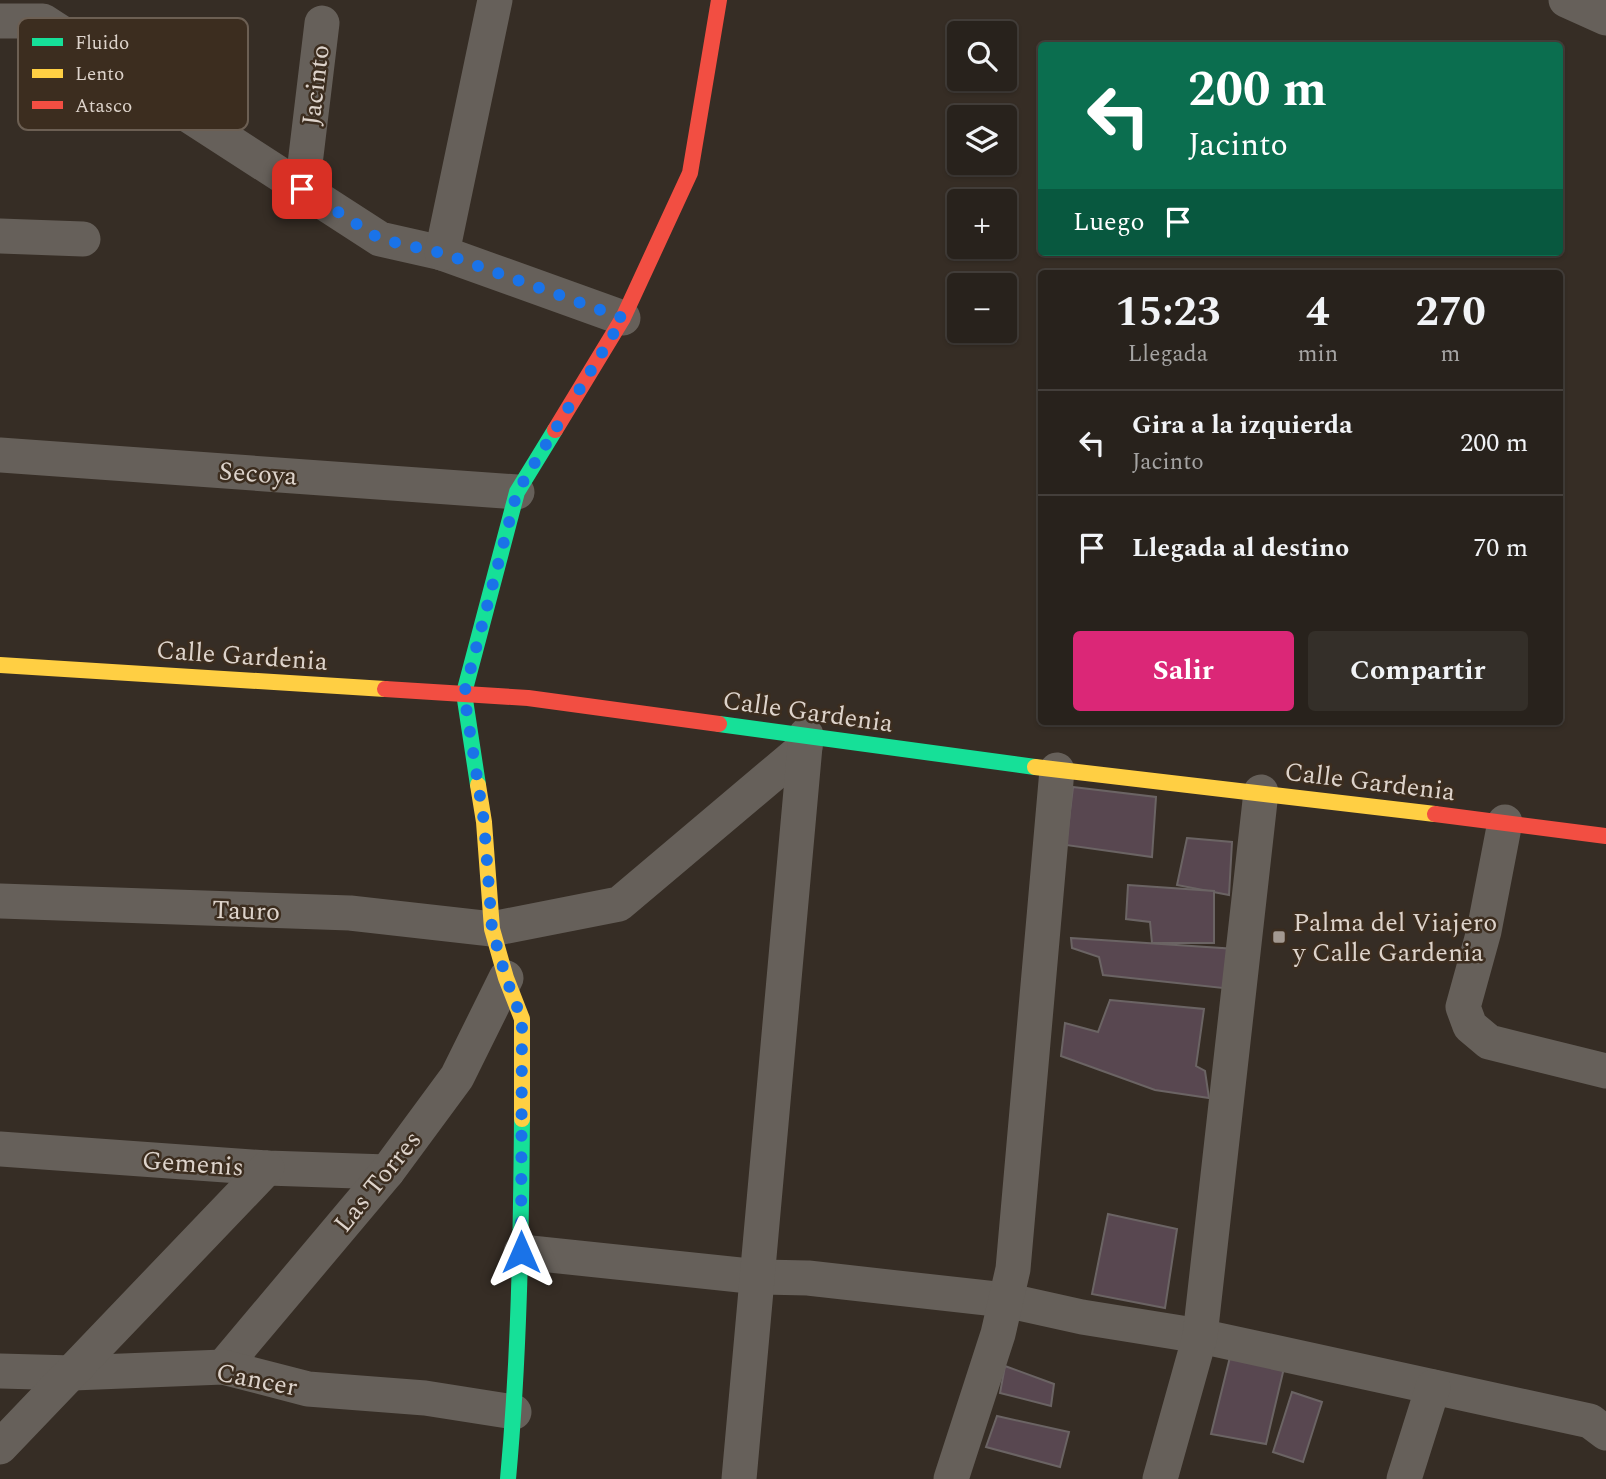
<!DOCTYPE html>
<html lang="es">
<meta charset="utf-8">
<style>
body{margin:0;font-family:Spectral,serif;background:#342f29;color:#f1f3f6;height:100vh;display:flex;flex-direction:column;font-size:26px;white-space:nowrap}
*{box-sizing:border-box;margin:0}
p{font-size:23px;color:#a5a4a3}
.icon{flex:none;width:38px;height:38px;fill:none;stroke:currentColor;stroke-width:2;stroke-linecap:round;stroke-linejoin:round}
.map{position:relative;flex:1;overflow:hidden}
.sheet{position:absolute;left:1038px;top:270px;width:525px;height:455px;display:flex;flex-direction:column;background:#28221c;border-radius:7px;box-shadow:0 2px 5px #0004,0 0 0 2px #443f3b}
.sheet>*{flex:none}
.hud{position:absolute;left:1038px;top:42px;width:525px;height:214px;border-radius:7px;box-shadow:0 2px 5px #0004,0 0 0 2px #443f3b;background:#0b6e4f;color:#fff;overflow:hidden}
.fabs{position:absolute;left:947px;top:21px;display:grid;gap:14px}
.fabs a{display:grid;place-items:center;width:70px;height:70px;border-radius:7px;background:#28221c;box-shadow:0 2px 5px #0004,0 0 0 2px #443f3b;font-size:35px}
.pin{position:absolute;display:grid;place-items:center;width:60px;height:60px;color:#fff;margin:-30px;border-radius:14px;box-shadow:0 4px 10px #0006}
.me{position:absolute;width:77px;margin:-38px;rotate:0deg;stroke-linejoin:round;filter:drop-shadow(0 0 5px #0008)}
.turn{display:flex;align-items:center;gap:24px;height:147px;padding:0 35px;font-size:32px}
.turn .icon{width:91px;height:91px;stroke-width:2.5}
.turn b{display:block;font-size:49px;line-height:60px}
.then{display:flex;align-items:center;height:66px;padding:0 35px;background:#0003;gap:14px;font-size:26px}
.eta{display:flex;justify-content:space-evenly;align-items:center;height:119px;text-align:center}
.eta b{font-size:42px;font-weight:700;line-height:49px}
.cta{display:flex;gap:14px;margin-top:auto;padding:14px 35px}
.cta a{flex:1;height:80px;border-radius:7px;background:#db2777;color:#fff;font-size:28px;font-weight:700;line-height:80px;text-align:center}
.cta a+a{background:#342f29;color:#f1f3f6}
ul{padding:0;list-style:none}
li{display:flex;align-items:center;gap:21px;height:105px;padding:0 35px;border-top:2px solid #443f3b}
li div{flex:1}
li b{display:block;font-size:26px}
li em{font-style:normal}
.map>svg:first-child{display:block}
</style>
<div class="map">
<svg width="1606" height="1479" viewBox="0 0 1606 1479">
<rect width="100%" height="100%" fill="#362d25"/>
<!-- building -->
<g fill="#584750" stroke="#6b6464" stroke-width="2">
<polygon points="1073,787 1156,797 1152,857 1066,845"/>
<polygon points="1187,838 1232,842 1229,895 1177,885"/>
<polygon points="1128,885 1214,891 1214,943 1152,943 1150,922 1126,919"/>
<polygon points="1071,938 1236,949 1232,989 1103,975 1099,957 1072,948"/>
<polygon points="1110,1000 1204,1009 1196,1066 1205,1071 1209,1098 1155,1090 1061,1056 1065,1023 1098,1032"/>
<polygon points="1108,1214 1177,1229 1165,1308 1092,1294"/>
<polygon points="1231,1353 1284,1368 1266,1444 1211,1434"/>
<polygon points="1005,1366 1054,1384 1051,1406 1000,1393"/>
<polygon points="1292,1392 1322,1402 1303,1462 1273,1452"/>
<polygon points="997,1416 1069,1432 1060,1467 986,1447"/>
</g>
<g fill="none" stroke-linecap="round" stroke-linejoin="round">
<!-- street -->
<g stroke="#66605a" stroke-width="35">
<polyline points="1566,0 1606,18"/>
<polyline points="0,21 43,21 380,239 442,253 623,318"/>
<polyline points="302,189 322,23"/>
<polyline points="0,236 83,239"/>
<polyline points="442,253 495,0"/>
<polyline points="0,455 517,492"/>
<polyline points="1505,822 1484,931 1463,1007 1470,1026 1489,1042 1606,1071"/>
<polyline points="0,901 350,913 492,929 619,904 805,747"/>
<polyline points="0,1149 267,1168 387,1172"/>
<polyline points="521,1252 759,1277 808,1278 1005,1300 1082,1317 1200,1336 1590,1421 1606,1433"/>
<polyline points="223,1367 387,1172 457,1077 506,978"/>
<polyline points="0,1371 73,1373 223,1367 308,1389 425,1398 514,1412"/>
<polyline points="0,1447 267,1168"/>
<polyline points="739,1479 806,735"/>
<polyline points="951,1479 998,1334 1013,1269 1057,770"/>
<polyline points="1160,1479 1200,1336 1261,792"/>
<polyline points="1404,1479 1433,1387"/>
</g>
<!-- fast -->
<g stroke="#16e098" stroke-width="16">
<polyline points="719,724 1035,767"/>
<polyline points="478,785 464,693 517,492 555,430"/>
<path d="M 508,1479 C 519,1359 521,1239 522,1119"/>
</g>
<!-- slow -->
<g stroke="#ffcf43" stroke-width="16">
<polyline points="0,665 385,689"/>
<polyline points="1035,767 1435,814"/>
<polyline points="478,785 484,822 492,929 506,978 522,1019 522,1119"/>
</g>
<!-- jam -->
<g stroke="#f24e42" stroke-width="16">
<polyline points="555,430 623,318 690,173 719,0"/>
<polyline points="385,689 528,698 719,724"/>
<polyline points="1435,814 1606,836"/>
</g>
</g>
<g fill="none" stroke-linecap="round" stroke-linejoin="round">
<!-- route -->
<polyline stroke="#1a73e8" stroke-width="12" stroke-dasharray="0 21.6" points="302,189 380,239 442,253 623,318 517,492 464,694 484,822 492,929 506,978 522,1020 521,1252"/>
</g>
<!-- markers -->
<rect fill="#a39991" stroke="#3c2d1f" stroke-width="2.5" x="1272" y="930" width="14" height="14" rx="3.5"/>
<g text-anchor="middle" stroke-width="5" stroke-linejoin="round" paint-order="stroke">
<!-- street labels -->
<g font-size="26" fill="#ddd3cb" stroke="#3c2d1f">
<text transform="translate(315 85) rotate(-83)" y="9">Jacinto</text>
<text transform="translate(258 473) rotate(4)" y="9">Secoya</text>
<text transform="translate(242 655) rotate(4)" y="9">Calle Gardenia</text>
<text transform="translate(808 711) rotate(8)" y="9">Calle Gardenia</text>
<text transform="translate(1370 781) rotate(7)" y="9">Calle Gardenia</text>
<text transform="translate(246 910) rotate(2)" y="9">Tauro</text>
<text transform="translate(193 1163) rotate(4)" y="9">Gemenis</text>
<text transform="translate(377 1181) rotate(-51)" y="9">Las Torres</text>
<text transform="translate(257 1379) rotate(11)" y="9">Cancer</text>
</g>
<!-- poi labels -->
<g font-size="26" fill="#ddd3cb" stroke="#3c2d1f" text-anchor="start">
<text x="1293" y="931">Palma del Viajero<tspan x="1293" dy="30">y Calle Gardenia</tspan></text>
</g>
</g>
<!-- legend -->
<rect x="18" y="18" width="230" height="112" rx="10" fill="#3c2d1f" stroke="#6c5f53" stroke-width="2"/>
<rect x="32" y="38" width="31" height="8" fill="#16e098"/>
<rect x="32" y="69" width="31" height="9" fill="#ffcf43"/>
<rect x="32" y="101" width="31" height="8" fill="#f24e42"/>
<g font-size="19" fill="#ddd3cb">
<text x="75" y="49">Fluido</text>
<text x="75" y="80">Lento</text>
<text x="75" y="112">Atasco</text>
</g>
</svg>
<div class="fabs">
<a><svg class="icon" aria-label="search" viewBox="0 0 24 24"><circle cx="10" cy="10" r="6"/><path d="M15 15l6 6"/></svg></a>
<a><svg class="icon" aria-label="layers" viewBox="0 0 24 24"><path d="M12 4l9 5-9 5-9-5zM3 14l9 5 9-5"/></svg></a>
<a>+</a>
<a>−</a>
</div>
<div class="pin" style="left:302px;top:189px;background:#d93025"><svg class="icon" aria-label="arrive" viewBox="0 0 24 24"><path d="M6 21V4h12l-3 4 3 4H6"/></svg></div>
<svg class="me" style="left:521px;top:1252px" viewBox="-20 -20 40 40"><path d="M0-17L14 15 0 8-14 15z" fill="#1a73e8" stroke="#fff" stroke-width="4"/></svg>
<div class="hud">
<div class="turn"><svg class="icon" aria-label="left" viewBox="0 0 24 24"><path d="M17 20v-9H6M10 6l-5 5 5 5"/></svg><div><b>200 m</b>Jacinto</div></div>
<div class="then">Luego<svg class="icon" aria-label="arrive" viewBox="0 0 24 24"><path d="M6 21V4h12l-3 4 3 4H6"/></svg></div>
</div>
<section class="sheet">
<div class="eta">
<div><b>15:23</b><p>Llegada</p></div>
<div><b>4</b><p>min</p></div>
<div><b>270</b><p>m</p></div>
</div>
<ul>
<li><svg class="icon" aria-label="left" viewBox="0 0 24 24"><path d="M17 20v-9H6M10 6l-5 5 5 5"/></svg><div><b>Gira a la izquierda</b><p>Jacinto</p></div><em>200 m</em></li>
<li><svg class="icon" aria-label="arrive" viewBox="0 0 24 24"><path d="M6 21V4h12l-3 4 3 4H6"/></svg><div><b>Llegada al destino</b></div><em>70 m</em></li>
</ul>
<div class="cta"><a>Salir</a><a>Compartir</a></div>
</section>
</div>
